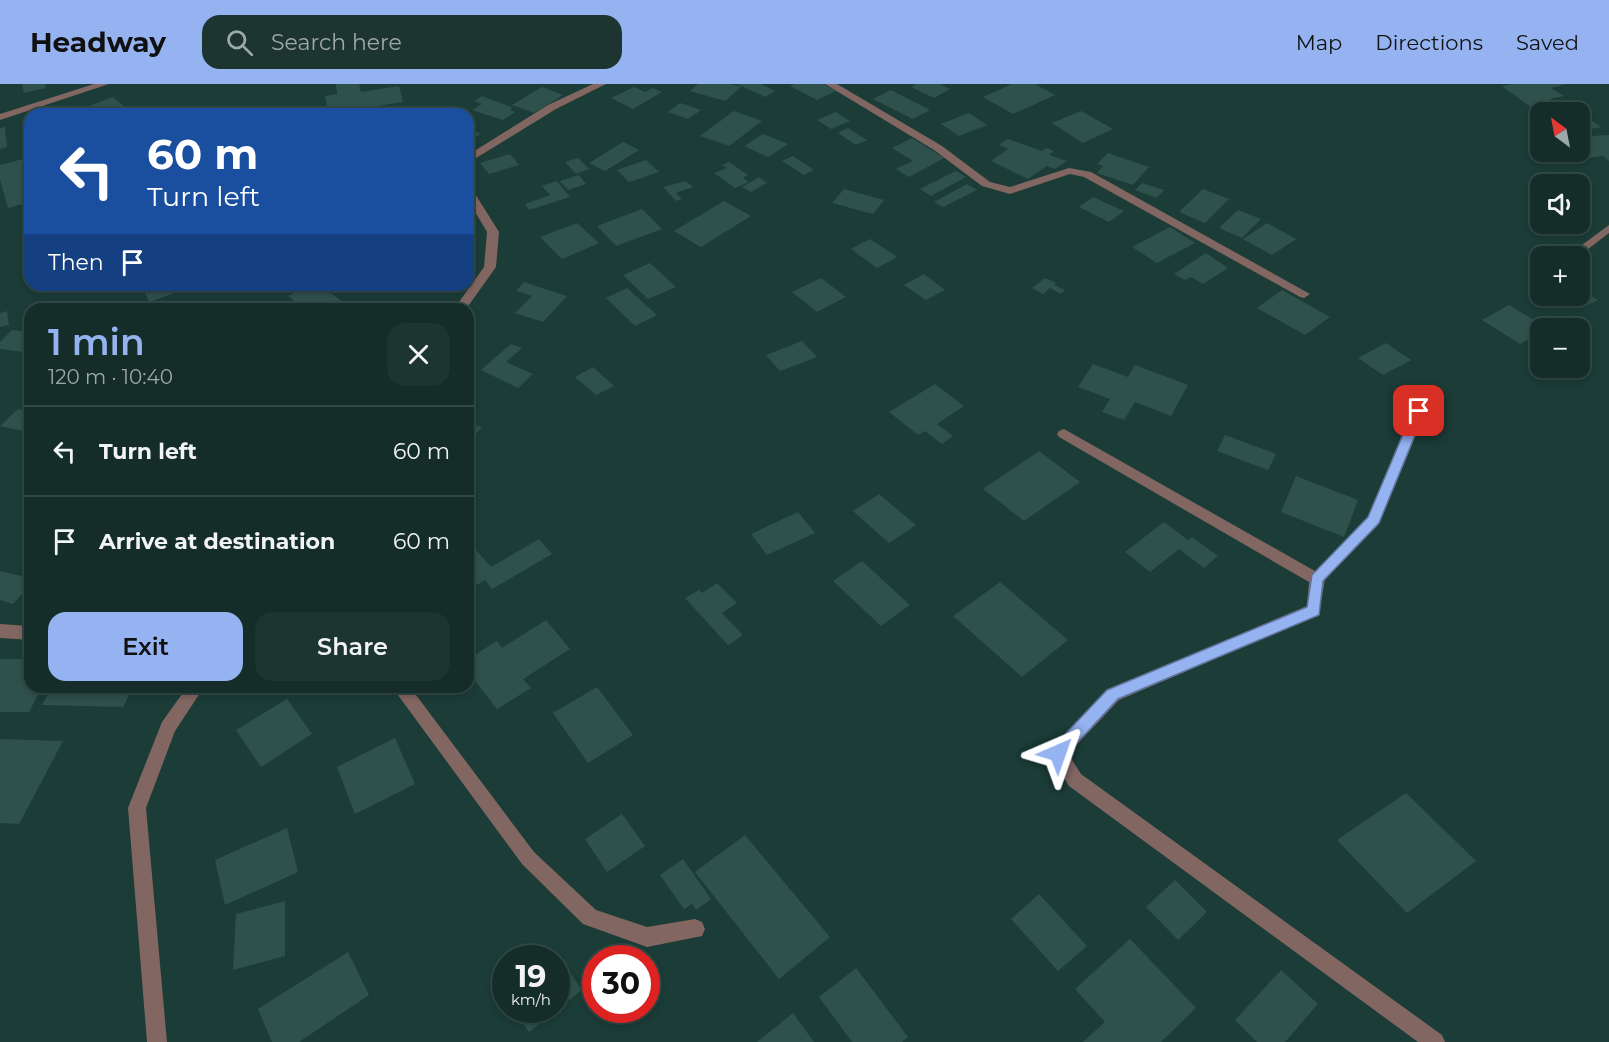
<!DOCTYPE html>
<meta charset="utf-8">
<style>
body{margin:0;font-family:Montserrat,sans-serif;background:#1d3531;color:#f1f3f6;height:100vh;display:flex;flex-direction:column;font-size:22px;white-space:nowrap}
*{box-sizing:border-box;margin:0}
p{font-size:20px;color:#9da8a8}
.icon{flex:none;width:33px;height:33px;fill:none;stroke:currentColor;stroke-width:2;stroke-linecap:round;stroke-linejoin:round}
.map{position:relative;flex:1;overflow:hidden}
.sheet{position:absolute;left:24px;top:219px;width:450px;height:390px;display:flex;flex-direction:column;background:#142d29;border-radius:18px;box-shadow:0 3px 9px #0003,0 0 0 2px #334946}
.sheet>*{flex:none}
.banner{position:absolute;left:24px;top:24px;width:450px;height:183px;border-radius:18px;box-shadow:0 3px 9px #0003,0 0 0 2px #334946;background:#1a4fa0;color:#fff;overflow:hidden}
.needle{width:39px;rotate:328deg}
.tools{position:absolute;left:1530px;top:18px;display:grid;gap:12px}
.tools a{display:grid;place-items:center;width:60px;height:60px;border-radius:12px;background:#142d29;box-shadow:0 3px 9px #0003,0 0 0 2px #334946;font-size:30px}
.speed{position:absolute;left:492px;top:861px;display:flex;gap:12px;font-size:30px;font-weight:700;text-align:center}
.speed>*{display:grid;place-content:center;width:78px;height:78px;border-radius:50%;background:#142d29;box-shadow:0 3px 9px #0003,0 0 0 2px #334946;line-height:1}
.speed small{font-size:15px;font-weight:400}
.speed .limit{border:9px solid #d22;background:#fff;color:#111}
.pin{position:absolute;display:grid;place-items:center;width:51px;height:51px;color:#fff;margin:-26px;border-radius:12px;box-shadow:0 3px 9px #0006}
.me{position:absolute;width:66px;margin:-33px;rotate:43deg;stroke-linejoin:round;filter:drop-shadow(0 0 4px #0008)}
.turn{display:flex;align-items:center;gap:21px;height:126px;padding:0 24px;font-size:27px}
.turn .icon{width:78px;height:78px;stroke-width:2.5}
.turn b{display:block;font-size:42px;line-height:51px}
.then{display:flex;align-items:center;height:57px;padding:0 24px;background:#0003;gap:12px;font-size:22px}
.round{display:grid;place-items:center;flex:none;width:63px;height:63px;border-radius:18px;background:#1d3531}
.overview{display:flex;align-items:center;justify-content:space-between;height:102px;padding:0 24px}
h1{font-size:36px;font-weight:600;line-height:45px;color:#95b2f1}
.primary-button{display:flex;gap:12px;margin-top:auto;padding:12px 24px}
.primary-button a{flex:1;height:69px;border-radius:18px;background:#95b2f1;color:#111;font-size:24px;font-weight:600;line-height:69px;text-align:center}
.primary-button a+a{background:#1d3531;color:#f1f3f6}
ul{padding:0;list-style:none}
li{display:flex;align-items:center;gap:18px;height:90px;padding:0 24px;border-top:2px solid #334946}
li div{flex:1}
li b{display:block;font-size:22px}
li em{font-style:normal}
header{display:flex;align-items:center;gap:36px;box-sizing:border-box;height:84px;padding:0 30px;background:#95b2f1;color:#111}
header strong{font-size:28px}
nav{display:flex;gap:33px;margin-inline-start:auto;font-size:21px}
.search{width:420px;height:54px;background:#1d3531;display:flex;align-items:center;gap:15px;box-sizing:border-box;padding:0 21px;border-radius:18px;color:#9da8a8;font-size:22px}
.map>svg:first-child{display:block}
</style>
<header>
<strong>Headway</strong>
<div class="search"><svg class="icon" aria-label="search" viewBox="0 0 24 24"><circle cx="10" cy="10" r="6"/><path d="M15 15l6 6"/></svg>Search here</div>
<nav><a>Map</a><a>Directions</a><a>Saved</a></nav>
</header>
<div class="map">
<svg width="1609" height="958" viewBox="0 0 1609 958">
<rect width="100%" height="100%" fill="#1b3c37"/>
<!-- building -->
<g fill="#2f514c">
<polygon points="22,0 45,0 46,4 24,9"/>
<polygon points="336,0 359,0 361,8 399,2 403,18 328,30 325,12 337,10"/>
<polygon points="698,0 730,0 741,3 725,17 690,7"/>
<polygon points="737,0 761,0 775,7 765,13"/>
<polygon points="795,0 823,0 836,7 817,16 790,2"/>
<polygon points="916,0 940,0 950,5 934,14 911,3"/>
<polygon points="1012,0 1035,0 1055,11 1013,30 983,13"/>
<polygon points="1514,0 1566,0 1551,4 1564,12 1550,15 1559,21 1568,19 1601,43 1580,47 1580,28 1540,30 1502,2"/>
<polygon points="542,3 563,11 534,29 512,21"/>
<polygon points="634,3 645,8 653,4 662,8 633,25 611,14"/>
<polygon points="891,6 930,26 913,35 873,15"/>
<polygon points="482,12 513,24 510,26 515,28 503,36 472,26 482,20 474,17"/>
<polygon points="113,13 133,30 98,30 89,22"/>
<polygon points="680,19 701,26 688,35 668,28"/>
<polygon points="734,27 762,37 729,62 700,52"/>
<polygon points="1081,27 1113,45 1083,59 1052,39"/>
<polygon points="836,28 850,37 831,45 817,36"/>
<polygon points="969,29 987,41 959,52 941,40"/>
<polygon points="5,43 7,63 0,65 0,44"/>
<polygon points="848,44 867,56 856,61 838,49"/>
<polygon points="468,46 481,49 468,60"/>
<polygon points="1589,49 1593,52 1609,51 1609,77 1603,72 1588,74 1580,66 1580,50"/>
<polygon points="763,50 788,60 768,73 744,62"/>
<polygon points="912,54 944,74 909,93 896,85 913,77 892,64"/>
<polygon points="1008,55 1042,67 1047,64 1054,67 1049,71 1067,77 1055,85 1047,82 1028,95 991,77 1008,65 999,61"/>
<polygon points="623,58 639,66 605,87 589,79"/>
<polygon points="1108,69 1149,83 1133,101 1097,89 1103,82 1097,80"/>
<polygon points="510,70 519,81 489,90 480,79"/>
<polygon points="793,72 814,86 804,91 782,77"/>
<polygon points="30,73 30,118 8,124 0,96 0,81"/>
<polygon points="578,74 589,85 576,90 565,78"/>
<polygon points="646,76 659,88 629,98 617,86"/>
<polygon points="729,78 748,91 743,94 749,98 735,104 714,89 727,84 722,81"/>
<polygon points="956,87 966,93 931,112 920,105"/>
<polygon points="579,91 586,100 568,106 560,97"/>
<polygon points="759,93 767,99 751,108 742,103"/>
<polygon points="557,97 570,113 529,126 525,120 550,111 542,102"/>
<polygon points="686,97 693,103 676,109 682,115 676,117 663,103"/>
<polygon points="1142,99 1164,106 1157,114 1135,106"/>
<polygon points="967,100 977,106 943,123 934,118"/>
<polygon points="844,105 884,116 873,130 832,119"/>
<polygon points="1203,105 1229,115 1205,139 1179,128"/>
<polygon points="1093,113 1124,127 1109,138 1079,123"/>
<polygon points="724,117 751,132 701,163 674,147"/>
<polygon points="642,125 662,145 616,162 597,142"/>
<polygon points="1238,126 1261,135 1242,154 1219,144"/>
<polygon points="577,139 599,159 562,175 540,153"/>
<polygon points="1267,139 1296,155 1272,171 1243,155"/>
<polygon points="1170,143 1195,159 1157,179 1132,163"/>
<polygon points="870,155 897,173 877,184 851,165"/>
<polygon points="1206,169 1228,184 1203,200 1191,193 1185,196 1174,190"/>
<polygon points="650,179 676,203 648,215 623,191"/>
<polygon points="924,190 945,206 926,216 904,201"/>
<polygon points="821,194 846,213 817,228 792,208"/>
<polygon points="1045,194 1056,199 1054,201 1065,206 1061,210 1050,204 1043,210 1032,204"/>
<polygon points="524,198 545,205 567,212 543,238 515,229 532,212 516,207"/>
<polygon points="141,201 178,201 181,207 149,218"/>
<polygon points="309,201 340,201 328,207 344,219 332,225 304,225 288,212"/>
<polygon points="627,204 657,231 635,242 606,214"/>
<polygon points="1580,205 1598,216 1582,224 1561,212 1580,212"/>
<polygon points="1282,206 1330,233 1305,251 1257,224"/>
<polygon points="1509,221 1547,244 1540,244 1540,249 1520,260 1482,236"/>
<polygon points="7,227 9,241 0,243 0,229"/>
<polygon points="12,246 30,248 30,269 0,265 0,258"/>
<polygon points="802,257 817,273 780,287 766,271"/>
<polygon points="1386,259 1411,276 1383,291 1358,274"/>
<polygon points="511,260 522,264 506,278 533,290 518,304 481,286"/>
<polygon points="1093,280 1128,293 1135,281 1188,301 1171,332 1135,318 1124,336 1102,328 1110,315 1078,303"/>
<polygon points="593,283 614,302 596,311 575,293"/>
<polygon points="935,300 964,322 937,340 953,352 942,360 925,347 918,351 889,328"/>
<polygon points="18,325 30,327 28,348 0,342"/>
<polygon points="468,339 482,343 468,359"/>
<polygon points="1225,351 1276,370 1268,386 1217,367"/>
<polygon points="1039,367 1080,398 1024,437 983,405"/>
<polygon points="1296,392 1358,416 1344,453 1281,428"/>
<polygon points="879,410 916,441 889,459 853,427"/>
<polygon points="798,428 815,449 767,471 751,450"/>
<polygon points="1164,438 1188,456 1192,453 1218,472 1204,484 1179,465 1150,488 1125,468"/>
<polygon points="539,455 552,470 492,505 485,496 468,506 468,457 491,483"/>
<polygon points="862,477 910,521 881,542 833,497"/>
<polygon points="0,487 30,494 30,501 13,520 0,516"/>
<polygon points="1000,498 1068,556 1022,593 953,532"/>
<polygon points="717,499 737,519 722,529 743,551 728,561 685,514 699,506 702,509"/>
<polygon points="546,536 570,565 523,595 531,604 497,625 468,588 468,575 497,557 502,564"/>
<polygon points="0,575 30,575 30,603 42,603 29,628 0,628"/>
<polygon points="52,603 133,603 123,623 42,621"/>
<polygon points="597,603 633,651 588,679 553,629"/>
<polygon points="287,615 312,650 261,683 236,646"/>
<polygon points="395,654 415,700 355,730 337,683"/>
<polygon points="0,655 63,657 19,740 0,739"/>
<polygon points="1406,709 1476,777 1407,829 1337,756"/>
<polygon points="622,730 645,762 607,788 585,755"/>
<polygon points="287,744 298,788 225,821 215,776"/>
<polygon points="745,751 830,853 779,895 695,788"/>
<polygon points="683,775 711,815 696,826 692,820 684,825 660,791"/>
<polygon points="1175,796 1207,828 1178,856 1146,823"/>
<polygon points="1039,810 1087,862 1058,887 1011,835"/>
<polygon points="285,817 285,872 233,886 236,830"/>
<polygon points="1130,855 1196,924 1161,958 1083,958 1105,938 1075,905"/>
<polygon points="348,868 369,911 299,958 272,958 258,925"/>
<polygon points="562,877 582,906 529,948 514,926 556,926 556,881"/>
<polygon points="856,884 908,953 902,958 852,958 819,913"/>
<polygon points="1281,886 1318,920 1285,958 1257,958 1235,936"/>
<polygon points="793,929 814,958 757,958"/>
</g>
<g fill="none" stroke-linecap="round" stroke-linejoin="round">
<!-- service -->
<g fill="#826661" fill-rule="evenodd">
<polygon points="1609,141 1609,149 1579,172 1567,172"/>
<polygon points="1540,192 1540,202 1531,203 1531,197"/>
<polygon points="1419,322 1426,327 1379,440 1322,499 1312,499 1309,495 1312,491 1368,433 1412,327"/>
<polygon points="0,540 30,542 30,556 0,554"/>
<polygon points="392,603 410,603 534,768 596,826 647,843 695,835 702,838 705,845 702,852 647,863 583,840 522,780"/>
</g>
<!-- minor -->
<g fill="#826661" fill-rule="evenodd">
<polygon points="94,0 109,0 0,36 0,30"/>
<polygon points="593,0 606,0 556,25 468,79 468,71 548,21"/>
<polygon points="825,0 837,0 942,62 990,98 1010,103 1069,84 1091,88 1310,210 1304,214 1300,213 1084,93 1070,90 1010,110 982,102 934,66"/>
<polygon points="468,104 472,105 499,148 496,183 466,225 454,225 484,183 487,148 468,116"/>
<polygon points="1064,345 1322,491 1325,495 1319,530 1119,616 1068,670 1081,690 1442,951 1445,958 1418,958 1069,702 1049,669 1107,606 1307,522 1309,498 1059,353 1057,350 1059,347"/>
<polygon points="187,603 204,603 175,647 146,724 167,958 147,958 128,724 162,638"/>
</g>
</g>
<!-- route -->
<polygon fill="#95b2f1" stroke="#61749d" stroke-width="1.5" points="1419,323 1425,327 1379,439 1323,497 1319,531 1118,615 1063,674 1052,674 1050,669 1052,664 1107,606 1307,523 1312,491 1368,433 1413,327"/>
</svg>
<div class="tools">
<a><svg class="needle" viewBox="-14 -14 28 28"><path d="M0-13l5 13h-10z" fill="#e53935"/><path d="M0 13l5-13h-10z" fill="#9da8a8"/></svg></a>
<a><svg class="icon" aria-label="sound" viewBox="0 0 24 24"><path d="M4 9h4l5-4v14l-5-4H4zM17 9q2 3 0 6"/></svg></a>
<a>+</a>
<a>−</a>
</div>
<div class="speed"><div>19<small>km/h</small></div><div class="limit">30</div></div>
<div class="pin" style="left:1419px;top:327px;background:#d93025"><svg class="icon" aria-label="arrive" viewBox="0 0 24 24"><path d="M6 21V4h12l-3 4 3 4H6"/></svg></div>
<svg class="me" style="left:1058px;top:669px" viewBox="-20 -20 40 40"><path d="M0-17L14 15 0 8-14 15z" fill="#95b2f1" stroke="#fff" stroke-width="4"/></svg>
<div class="banner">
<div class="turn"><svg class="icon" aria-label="left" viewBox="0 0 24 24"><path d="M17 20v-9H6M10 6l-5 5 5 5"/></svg><div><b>60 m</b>Turn left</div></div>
<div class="then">Then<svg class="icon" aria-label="arrive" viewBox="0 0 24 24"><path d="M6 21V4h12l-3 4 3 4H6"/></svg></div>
</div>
<section class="sheet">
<div class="overview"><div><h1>1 min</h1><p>120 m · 10:40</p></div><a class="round"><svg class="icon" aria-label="close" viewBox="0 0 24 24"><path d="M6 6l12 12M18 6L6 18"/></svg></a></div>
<ul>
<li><svg class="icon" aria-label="left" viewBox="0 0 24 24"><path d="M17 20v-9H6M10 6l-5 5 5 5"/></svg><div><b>Turn left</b></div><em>60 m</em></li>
<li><svg class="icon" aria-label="arrive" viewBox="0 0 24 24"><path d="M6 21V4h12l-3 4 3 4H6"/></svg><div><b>Arrive at destination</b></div><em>60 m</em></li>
</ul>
<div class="primary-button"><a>Exit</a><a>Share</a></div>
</section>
</div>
